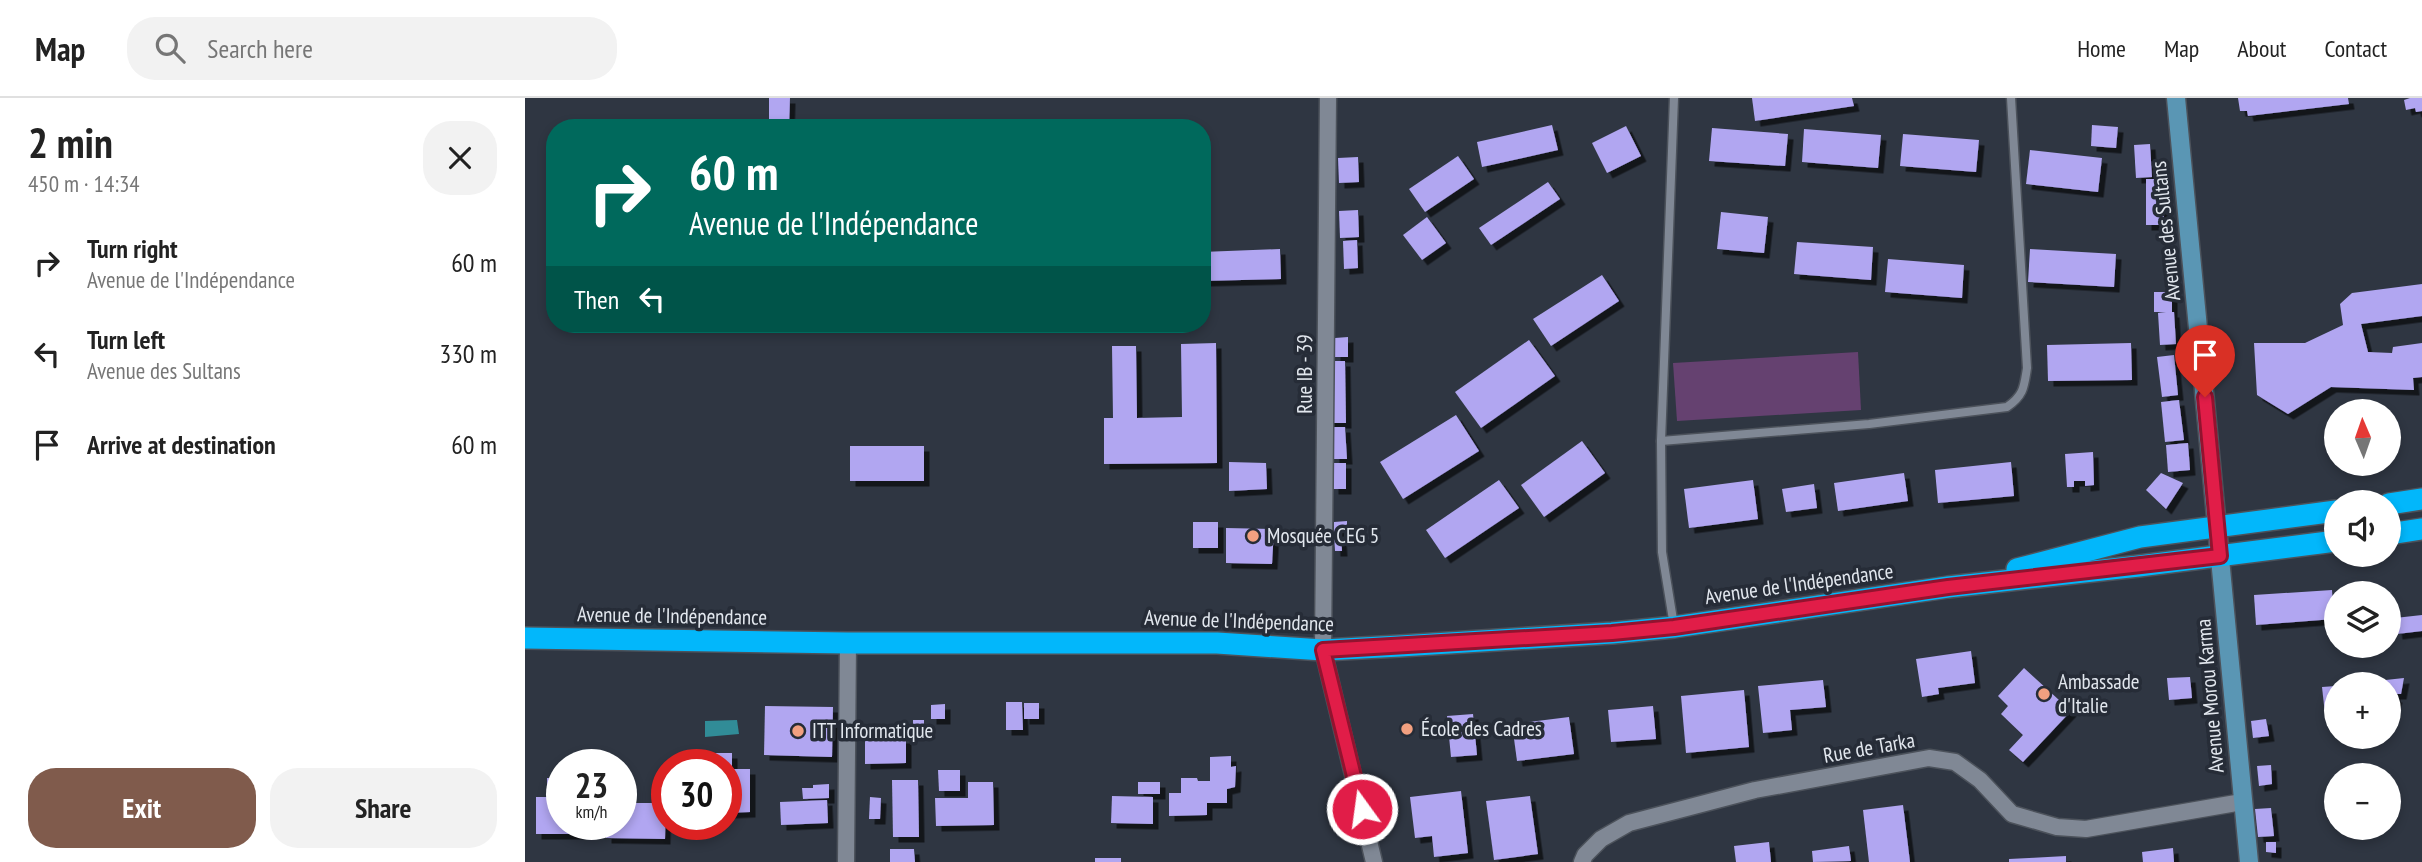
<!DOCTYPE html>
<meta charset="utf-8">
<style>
body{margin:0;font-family:"PT Sans Narrow",sans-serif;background:#f2f2f2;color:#222;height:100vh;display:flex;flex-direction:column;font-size:26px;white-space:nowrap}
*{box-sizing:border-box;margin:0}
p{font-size:23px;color:#767676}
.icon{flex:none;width:38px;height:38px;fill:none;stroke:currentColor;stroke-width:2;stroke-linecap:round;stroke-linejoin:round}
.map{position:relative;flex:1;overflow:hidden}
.drawer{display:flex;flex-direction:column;background:#fff;width:525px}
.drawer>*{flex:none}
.banner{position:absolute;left:21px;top:21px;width:665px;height:214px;border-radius:28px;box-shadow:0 4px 10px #0003;background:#00695c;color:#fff;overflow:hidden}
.needle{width:46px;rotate:358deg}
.fabs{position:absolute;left:1799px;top:301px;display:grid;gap:14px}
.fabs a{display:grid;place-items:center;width:77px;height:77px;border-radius:50%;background:#fff;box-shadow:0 4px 10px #0003;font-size:35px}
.speed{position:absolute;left:21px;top:651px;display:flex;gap:14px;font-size:35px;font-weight:700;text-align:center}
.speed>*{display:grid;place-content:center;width:91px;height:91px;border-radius:50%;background:#fff;box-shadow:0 4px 10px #0003;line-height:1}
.speed small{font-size:18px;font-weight:400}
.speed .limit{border:10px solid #d22;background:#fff;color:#111}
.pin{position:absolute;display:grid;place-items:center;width:60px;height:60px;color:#fff;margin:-72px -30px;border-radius:50% 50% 50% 0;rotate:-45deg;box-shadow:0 0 7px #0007}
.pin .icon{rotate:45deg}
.me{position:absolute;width:77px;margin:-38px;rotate:346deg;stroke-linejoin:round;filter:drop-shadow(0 0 5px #0008)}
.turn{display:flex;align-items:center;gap:24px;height:147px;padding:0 28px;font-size:32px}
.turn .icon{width:91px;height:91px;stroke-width:2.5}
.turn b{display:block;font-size:49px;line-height:60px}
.then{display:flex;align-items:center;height:66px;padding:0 28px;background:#0003;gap:14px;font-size:26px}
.round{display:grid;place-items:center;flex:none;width:74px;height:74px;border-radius:28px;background:#f2f2f2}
.headline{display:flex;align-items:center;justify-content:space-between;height:119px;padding:0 28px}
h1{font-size:42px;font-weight:700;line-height:52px}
.button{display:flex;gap:14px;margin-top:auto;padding:14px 28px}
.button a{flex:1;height:80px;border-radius:28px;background:#805b4c;color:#fff;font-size:28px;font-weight:700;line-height:80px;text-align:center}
.button a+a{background:#f2f2f2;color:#222}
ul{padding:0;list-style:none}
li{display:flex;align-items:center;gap:21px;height:91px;padding:0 28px}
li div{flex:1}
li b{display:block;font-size:26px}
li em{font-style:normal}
header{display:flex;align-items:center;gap:42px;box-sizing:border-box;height:98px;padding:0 35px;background:#fff;border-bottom:2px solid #e0e0e0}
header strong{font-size:33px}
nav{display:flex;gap:38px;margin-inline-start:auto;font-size:24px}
.search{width:490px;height:63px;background:#f2f2f2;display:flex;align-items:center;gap:18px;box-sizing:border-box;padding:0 24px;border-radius:28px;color:#767676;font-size:26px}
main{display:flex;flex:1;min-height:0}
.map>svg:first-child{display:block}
</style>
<header>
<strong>Map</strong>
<div class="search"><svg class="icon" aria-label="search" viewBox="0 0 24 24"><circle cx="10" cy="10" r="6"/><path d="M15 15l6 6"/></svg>Search here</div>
<nav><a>Home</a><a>Map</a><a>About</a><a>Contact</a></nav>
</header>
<main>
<section class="drawer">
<div class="headline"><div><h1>2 min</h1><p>450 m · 14:34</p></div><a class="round"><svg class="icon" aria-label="close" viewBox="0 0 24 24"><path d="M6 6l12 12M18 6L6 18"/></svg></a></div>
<ul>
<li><svg class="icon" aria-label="right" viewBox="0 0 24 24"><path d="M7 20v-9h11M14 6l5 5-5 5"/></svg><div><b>Turn right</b><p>Avenue de l'Indépendance</p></div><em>60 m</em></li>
<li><svg class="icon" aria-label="left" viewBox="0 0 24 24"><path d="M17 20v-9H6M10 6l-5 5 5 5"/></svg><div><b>Turn left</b><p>Avenue des Sultans</p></div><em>330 m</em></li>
<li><svg class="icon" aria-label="arrive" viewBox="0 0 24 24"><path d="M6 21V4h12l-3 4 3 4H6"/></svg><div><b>Arrive at destination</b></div><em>60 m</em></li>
</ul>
<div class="button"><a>Exit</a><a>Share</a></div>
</section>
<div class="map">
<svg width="1897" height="764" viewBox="0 0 1897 764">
<defs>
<filter id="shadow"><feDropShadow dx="5.5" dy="5.5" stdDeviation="0" flood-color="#0009"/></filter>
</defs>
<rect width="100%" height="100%" fill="#2f3642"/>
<!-- green -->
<polygon fill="#654170" points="1333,254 1336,312 1152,323 1148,265"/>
<!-- water -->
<polygon fill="#318c97" points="212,622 214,636 180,639 180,623"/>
<!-- building -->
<g fill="#b1a6f1" filter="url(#shadow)">
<polygon points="244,0 265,0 264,30 244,30"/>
<polygon points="1227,0 1327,0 1329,8 1230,23"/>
<polygon points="1713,0 1823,0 1824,6 1723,18 1722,13 1715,13"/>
<polygon points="1885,0 1897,0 1897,13 1891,14 1890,10 1881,12 1879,2"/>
<polygon points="1027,27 1033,52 957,69 952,44"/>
<polygon points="1567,27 1593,29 1591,50 1566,48"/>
<polygon points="1101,28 1116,58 1082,75 1067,45"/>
<polygon points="1187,30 1263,36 1260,68 1184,63"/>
<polygon points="1279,31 1356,37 1353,70 1277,64"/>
<polygon points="1378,36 1454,42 1451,74 1375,68"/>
<polygon points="1625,46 1627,79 1611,80 1609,47"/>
<polygon points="1505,52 1577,60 1573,94 1501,86"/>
<polygon points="933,58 949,81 900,114 884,91"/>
<polygon points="833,59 834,84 814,85 813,60"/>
<polygon points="1621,81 1638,81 1639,127 1621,127"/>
<polygon points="1023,84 1035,101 966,147 954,130"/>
<polygon points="833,112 834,139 815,140 814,113"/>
<polygon points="1196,114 1243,119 1239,155 1192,151"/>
<polygon points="902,119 921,145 897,162 878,137"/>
<polygon points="832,142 833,170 819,171 818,143"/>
<polygon points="1272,144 1348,149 1346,182 1269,176"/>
<polygon points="755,151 756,181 677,183 677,154"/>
<polygon points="1505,151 1591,156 1589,189 1503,184"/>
<polygon points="1363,161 1439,167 1437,200 1360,194"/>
<polygon points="1077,177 1094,203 1026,248 1008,221"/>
<polygon points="1897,186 1897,218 1836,226 1843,254 1867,255 1868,249 1897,245 1897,279 1888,280 1889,292 1806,289 1763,316 1732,297 1729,245 1780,245 1818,227 1815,206 1827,195"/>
<polygon points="1629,194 1647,194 1647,214 1649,214 1651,246 1635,247 1633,215 1641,214 1629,214"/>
<polygon points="823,239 823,259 810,259 810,240"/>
<polygon points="1004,242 1030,278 956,330 930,294"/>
<polygon points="691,245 692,365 579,366 579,320 588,320 587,248 611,248 612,320 657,319 656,246"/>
<polygon points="1606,245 1607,282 1523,283 1522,247"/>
<polygon points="1649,257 1653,297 1637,299 1632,259"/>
<polygon points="800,263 820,263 821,325 801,325"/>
<polygon points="1654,302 1659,342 1640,344 1636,304"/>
<polygon points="931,317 954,353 878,401 855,364"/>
<polygon points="808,329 820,329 822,361 809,361"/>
<polygon points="1057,343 1080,375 1019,419 996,387"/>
<polygon points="1663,345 1665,372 1643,374 1641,347"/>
<rect x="325" y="348" width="74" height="35"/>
<polygon points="1568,354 1569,387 1560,388 1560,383 1549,383 1549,389 1542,389 1540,356"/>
<polygon points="704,364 741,365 742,391 704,393"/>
<polygon points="1486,364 1489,398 1413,405 1410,372"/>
<polygon points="807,365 821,365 821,391 808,391"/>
<polygon points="1379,375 1383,403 1313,413 1309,385"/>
<polygon points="1636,375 1658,385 1641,411 1621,392"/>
<polygon points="974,382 994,410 920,460 901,432"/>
<polygon points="1228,382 1233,421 1164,430 1159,391"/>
<polygon points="1289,386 1292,410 1261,414 1257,391"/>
<polygon points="822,423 822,432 809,434 809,424"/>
<rect x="668" y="424" width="25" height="26"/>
<polygon points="701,430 749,431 747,466 701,465"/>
<polygon points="809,437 816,437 817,453 810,453"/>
<polygon points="1807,492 1809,521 1731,527 1729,497"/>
<polygon points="1897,517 1897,533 1872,536 1870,520"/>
<polygon points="1446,553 1450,585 1413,590 1414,596 1397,599 1391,561"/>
<polygon points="1499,570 1546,613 1498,664 1484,652 1498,637 1476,616 1483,608 1473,598"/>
<polygon points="1665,579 1667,600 1644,602 1642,580"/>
<polygon points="1879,580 1876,596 1870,596 1870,599 1872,599 1869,608 1864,609 1864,586 1842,586 1842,584"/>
<polygon points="1298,582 1301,609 1265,612 1267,632 1238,635 1233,588"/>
<polygon points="1811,588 1811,615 1800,616 1797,589"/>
<polygon points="1219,592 1224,649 1161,655 1156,598"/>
<polygon points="481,604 497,604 498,632 481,632"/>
<rect x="499" y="605" width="15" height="16"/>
<polygon points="420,606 420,621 406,621 406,607"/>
<polygon points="240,608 308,609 307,659 239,657"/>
<polygon points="1128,608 1131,641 1086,644 1083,612"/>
<polygon points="948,616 952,657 926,659 922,618"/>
<polygon points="1044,619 1049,656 992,663 987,626"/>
<polygon points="1741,621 1744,638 1728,640 1726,623"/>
<rect x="388" y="622" width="11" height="15"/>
<polygon points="360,634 360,640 381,640 381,665 340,666 340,635"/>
<polygon points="167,655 207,655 207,671 225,671 225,714 201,715 201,667 167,667"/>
<polygon points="706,658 706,669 711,668 710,689 702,691 702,705 682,705 682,717 644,718 644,695 656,695 656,680 672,680 673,683 685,683 685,659"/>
<polygon points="1746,667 1747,686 1734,688 1732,668"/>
<polygon points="413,672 435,672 435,693 414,693"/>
<polygon points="22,680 37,680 37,726 54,726 54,736 11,736 11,699 22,699"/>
<polygon points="367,682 393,682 394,739 368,739"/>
<polygon points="443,684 468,684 469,727 411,728 410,700 443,700"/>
<rect x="613" y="684" width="22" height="12"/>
<polygon points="304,686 304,700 278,701 277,690 288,690 288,687"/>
<polygon points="936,693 943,755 909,759 907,738 890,740 885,699"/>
<polygon points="587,698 628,699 628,726 586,725"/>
<polygon points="1005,698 1013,756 969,762 961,703"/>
<polygon points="345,699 356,700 355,721 344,721"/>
<polygon points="302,702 303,725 256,727 255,704"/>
<polygon points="96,705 141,705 140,741 81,740 81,726 96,726"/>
<polygon points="1378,707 1385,764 1344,764 1338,712"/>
<polygon points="1746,710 1749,738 1733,739 1730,711"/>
<polygon points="1244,744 1246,764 1211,764 1209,748"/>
<polygon points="1741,744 1751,744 1751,755 1741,754"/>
<polygon points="1324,748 1326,763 1288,764 1287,753"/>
<polygon points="1648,750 1649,764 1618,764 1617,754"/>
<polygon points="365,751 389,751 390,764 365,764"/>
<polygon points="1541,758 1541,764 1484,764 1484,761"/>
<rect x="570" y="760" width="26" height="4"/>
</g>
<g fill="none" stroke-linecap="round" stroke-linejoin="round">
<defs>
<g id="lane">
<path d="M 1136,343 L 1344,326 L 1482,309 C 1499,297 1499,289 1502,270 L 1486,0"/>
<polyline points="1149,528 1137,454 1136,343 1149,0"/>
</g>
<g id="street">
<polyline points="803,0 798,552 849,764"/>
<polyline points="321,764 323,545"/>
<polyline points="1057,764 1060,757 1076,741 1104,725 1230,692 1404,660 1430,664 1455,682 1487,716 1532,729 1561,731 1717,704"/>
</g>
<polyline id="secondary" points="1651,0 1724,764"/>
<g id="highway">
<polyline points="1864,406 1897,401"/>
<polyline points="1864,436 1897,431"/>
<polyline points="1492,471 1615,439 1811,413"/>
<polyline points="0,540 323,545 692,545 798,552 875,548 1087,535 1149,529 1423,489 1614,468 1811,443"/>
</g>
</defs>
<!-- lane casing -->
<use href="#lane" stroke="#4c525b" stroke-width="11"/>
<!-- street casing -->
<use href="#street" stroke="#4c525b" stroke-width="19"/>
<!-- secondary casing -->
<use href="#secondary" stroke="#4c525b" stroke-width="21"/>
<!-- highway casing -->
<use href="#highway" stroke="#4c525b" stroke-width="24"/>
<!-- lane -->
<use href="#lane" stroke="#808895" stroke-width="8"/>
<!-- street -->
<use href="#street" stroke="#808895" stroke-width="16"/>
<!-- secondary -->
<use href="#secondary" stroke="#5a96b4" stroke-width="18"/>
<!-- highway -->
<use href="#highway" stroke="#02b7fb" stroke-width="21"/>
</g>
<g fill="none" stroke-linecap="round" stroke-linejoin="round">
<defs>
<polyline id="route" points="837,711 798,552 1087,535 1149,529 1423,489 1695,458 1680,299"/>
</defs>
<!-- route casing -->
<use href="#route" stroke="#92132f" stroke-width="18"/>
<!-- route -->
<use href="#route" stroke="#e11d48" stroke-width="12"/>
</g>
<!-- markers -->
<g fill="#f2a080" stroke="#262c37" stroke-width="2.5">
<circle cx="728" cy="438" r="7"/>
<circle cx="1519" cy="596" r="7"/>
<circle cx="882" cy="631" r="7"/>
<circle cx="273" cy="633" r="7"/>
</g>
<g text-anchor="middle" stroke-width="7" stroke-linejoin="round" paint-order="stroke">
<!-- street labels -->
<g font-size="21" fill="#e2e7ee" stroke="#262c37">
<text transform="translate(1641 133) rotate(-96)" y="7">Avenue des Sultans</text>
<text transform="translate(780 276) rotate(-90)" y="7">Rue IB - 39</text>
<text transform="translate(1274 486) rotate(-8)" y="7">Avenue de l'Indépendance</text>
<text transform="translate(147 518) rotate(1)" y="7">Avenue de l'Indépendance</text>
<text transform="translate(714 523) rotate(2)" y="7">Avenue de l'Indépendance</text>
<text transform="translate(1685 598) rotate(-95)" y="7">Avenue Morou Karma</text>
<text transform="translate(1344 650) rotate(-10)" y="7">Rue de Tarka</text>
</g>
<!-- poi labels -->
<g font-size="21" fill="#e2e7ee" stroke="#262c37" text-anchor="start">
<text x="742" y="445">Mosquée CEG 5</text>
<text x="1533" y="591">Ambassade<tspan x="1533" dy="24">d'Italie</tspan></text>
<text x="896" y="638">École des Cadres</text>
<text x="287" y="640">ITT Informatique</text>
</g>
</g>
</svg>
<div class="fabs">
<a><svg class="needle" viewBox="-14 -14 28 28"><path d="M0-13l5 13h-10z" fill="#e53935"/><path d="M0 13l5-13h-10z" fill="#767676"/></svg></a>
<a><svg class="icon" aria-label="sound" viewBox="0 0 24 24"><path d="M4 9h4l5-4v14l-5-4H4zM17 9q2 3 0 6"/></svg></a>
<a><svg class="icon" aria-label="layers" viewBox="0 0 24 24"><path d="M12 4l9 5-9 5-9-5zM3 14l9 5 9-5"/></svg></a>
<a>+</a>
<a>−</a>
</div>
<div class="speed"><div>23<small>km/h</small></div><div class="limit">30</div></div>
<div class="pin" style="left:1680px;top:299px;background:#d93025"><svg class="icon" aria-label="arrive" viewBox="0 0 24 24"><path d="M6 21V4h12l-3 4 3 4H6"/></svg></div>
<svg class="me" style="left:837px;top:711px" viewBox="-20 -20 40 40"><circle r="17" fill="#e11d48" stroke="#fff" stroke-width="3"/><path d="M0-11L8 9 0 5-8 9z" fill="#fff"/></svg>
<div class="banner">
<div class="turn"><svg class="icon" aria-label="right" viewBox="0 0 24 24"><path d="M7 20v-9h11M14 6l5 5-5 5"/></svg><div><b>60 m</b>Avenue de l'Indépendance</div></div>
<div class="then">Then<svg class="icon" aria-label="left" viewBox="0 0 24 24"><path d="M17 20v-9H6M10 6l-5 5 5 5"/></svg></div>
</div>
</div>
</main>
